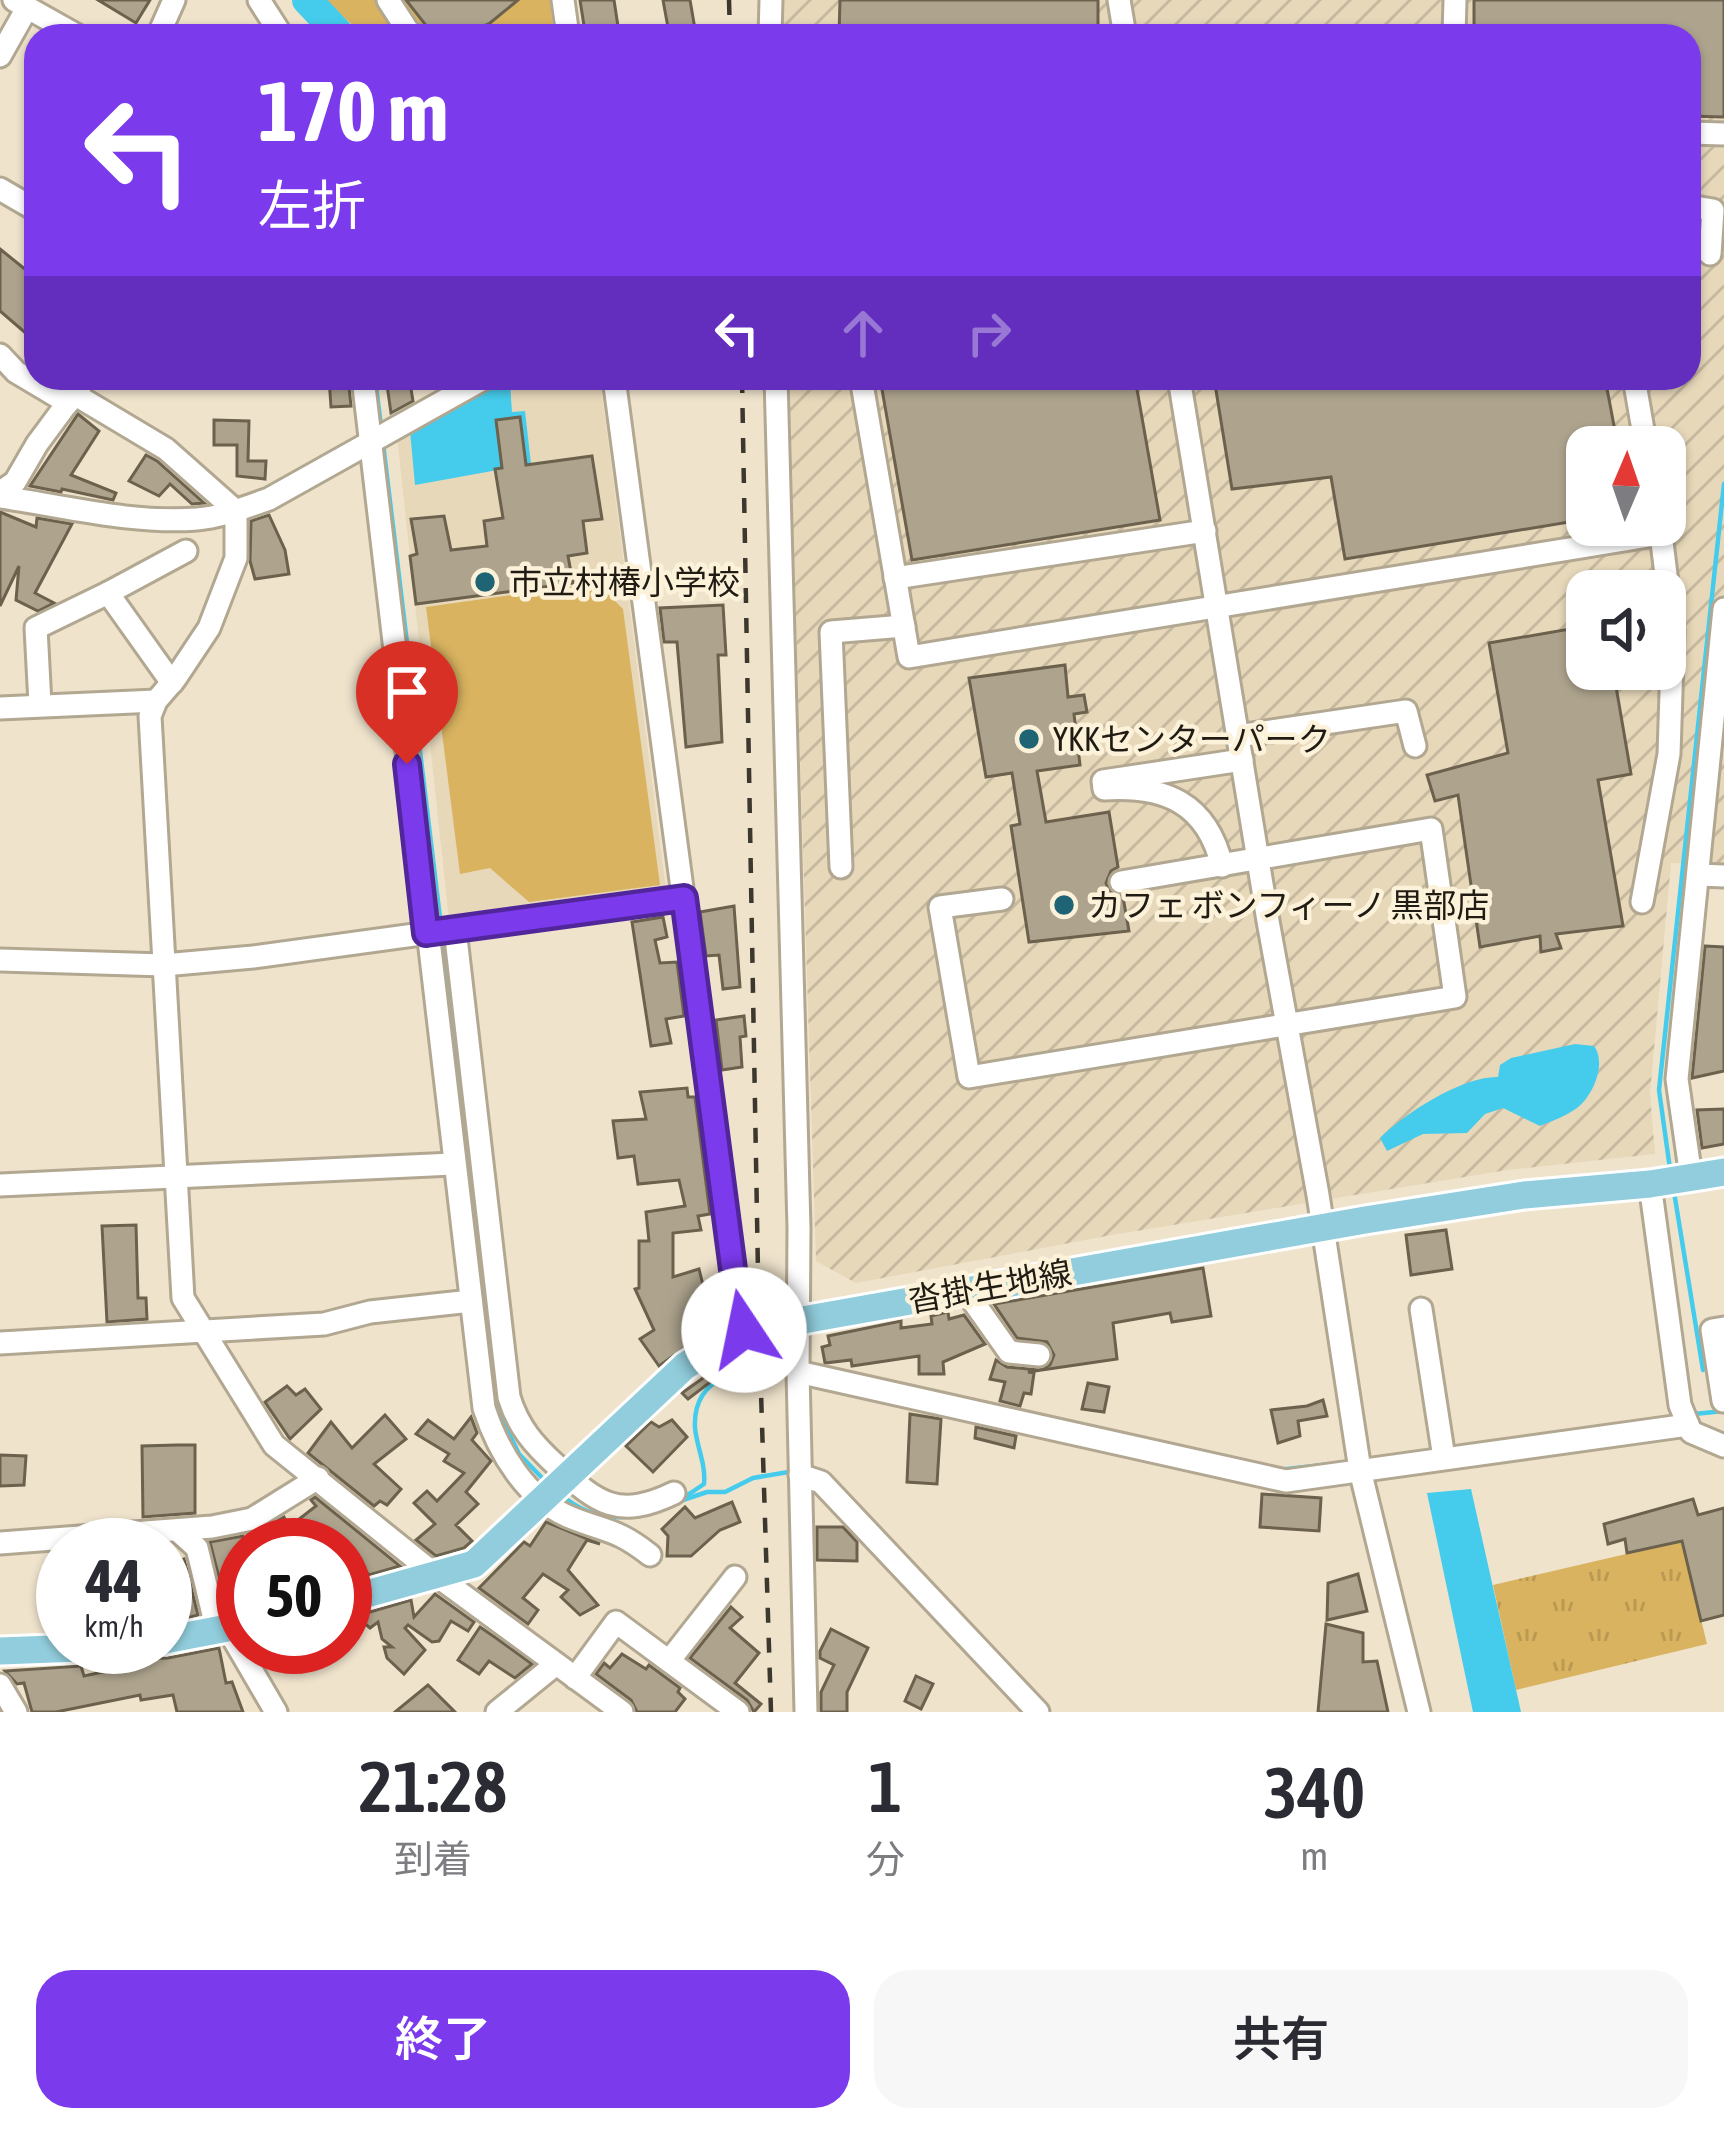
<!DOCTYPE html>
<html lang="ja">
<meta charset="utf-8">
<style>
body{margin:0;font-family:"Asap Condensed","Noto Sans JP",sans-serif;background:#f7f7f7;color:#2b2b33;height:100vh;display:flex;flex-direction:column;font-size:45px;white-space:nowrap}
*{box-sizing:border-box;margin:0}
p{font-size:39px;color:#7c7c81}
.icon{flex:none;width:66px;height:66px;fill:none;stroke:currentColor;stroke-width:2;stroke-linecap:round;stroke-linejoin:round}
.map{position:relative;height:1712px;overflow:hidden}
.drawer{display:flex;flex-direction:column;background:#fff;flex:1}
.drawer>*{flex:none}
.guide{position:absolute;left:24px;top:24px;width:1677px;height:366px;border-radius:36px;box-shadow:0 3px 9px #0004;background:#7c3aed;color:#fff;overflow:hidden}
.needle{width:78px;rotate:2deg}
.fabs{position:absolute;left:1566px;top:426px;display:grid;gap:24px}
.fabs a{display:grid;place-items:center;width:120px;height:120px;border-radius:24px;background:#fff;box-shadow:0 3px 9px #0004;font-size:60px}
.speed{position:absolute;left:36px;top:1518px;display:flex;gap:24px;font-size:60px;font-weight:700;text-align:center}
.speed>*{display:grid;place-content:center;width:156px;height:156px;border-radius:50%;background:#fff;box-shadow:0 3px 9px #0004;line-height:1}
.speed small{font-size:30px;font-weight:400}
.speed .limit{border:18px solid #d22;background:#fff;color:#111}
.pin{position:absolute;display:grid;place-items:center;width:102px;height:102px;color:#fff;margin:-123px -51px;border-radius:50% 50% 50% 0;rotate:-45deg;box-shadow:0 0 12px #0007}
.pin .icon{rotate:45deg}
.me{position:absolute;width:132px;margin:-66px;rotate:349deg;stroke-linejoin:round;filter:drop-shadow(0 0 9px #0008)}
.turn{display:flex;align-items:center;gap:42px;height:252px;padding:0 36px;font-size:54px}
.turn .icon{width:156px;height:156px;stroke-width:2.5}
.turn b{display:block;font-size:84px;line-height:102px}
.lanes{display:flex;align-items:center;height:114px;padding:0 36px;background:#0003;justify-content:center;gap:60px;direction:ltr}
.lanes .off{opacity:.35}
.eta{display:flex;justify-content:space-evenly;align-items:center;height:204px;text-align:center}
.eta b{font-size:72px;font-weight:600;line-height:84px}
.primary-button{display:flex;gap:24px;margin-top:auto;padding:24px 36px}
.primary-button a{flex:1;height:138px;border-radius:36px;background:#7c3aed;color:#fff;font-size:48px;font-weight:600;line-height:138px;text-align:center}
.primary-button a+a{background:#f7f7f7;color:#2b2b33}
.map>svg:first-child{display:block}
</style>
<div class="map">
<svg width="1724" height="1712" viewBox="0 0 1724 1712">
<defs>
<pattern id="industrial-furrows" width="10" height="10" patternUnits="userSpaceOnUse" patternTransform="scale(3)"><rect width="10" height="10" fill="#e7d8ba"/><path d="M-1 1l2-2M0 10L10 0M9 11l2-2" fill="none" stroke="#c6b99f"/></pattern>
<pattern id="grass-tufts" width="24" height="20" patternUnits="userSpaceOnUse" patternTransform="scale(3)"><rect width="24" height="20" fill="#d9b360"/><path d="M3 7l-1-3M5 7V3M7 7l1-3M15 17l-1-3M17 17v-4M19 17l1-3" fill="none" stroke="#ba9952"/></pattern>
</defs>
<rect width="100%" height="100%" fill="#efe3cc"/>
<!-- built -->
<polygon fill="#e7d8ba" points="504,378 600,378 666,890 449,920 397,436"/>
<!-- industrial -->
<path fill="url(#industrial-furrows)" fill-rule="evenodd" d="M 782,0 L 1724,0 L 1724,864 L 1671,863 L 1650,1094 L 1655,1154 L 1507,1170 L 1112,1235 L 856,1283 L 816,1261 L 788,378 L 1689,378 L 1689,36 L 782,36 ZM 1587,447 L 1665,447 L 1665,525 L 1587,525 ZM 1587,591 L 1665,591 L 1665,669 L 1587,669 Z"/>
<!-- grass -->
<polygon fill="url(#grass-tufts)" points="1682,1541 1707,1644 1516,1690 1493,1585"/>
<!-- park -->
<g fill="#d9b360">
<polygon points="324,0 550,0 554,36 365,36"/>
<polygon points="597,583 623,609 660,885 529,902 490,868 460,874 426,607"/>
</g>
<!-- water -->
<g fill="#45ccec">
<polygon points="510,383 512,412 525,411 531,464 415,485 410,431 492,384"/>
<path d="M 1575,1044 L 1594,1046 C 1607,1063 1593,1096 1577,1108 C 1566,1116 1552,1121 1540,1126 L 1503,1108 L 1485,1114 L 1467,1133 L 1423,1134 L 1387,1151 L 1380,1138 C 1405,1113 1463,1076 1498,1077 L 1500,1065 L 1511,1058 Z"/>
<polygon points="1471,1489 1521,1712 1473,1712 1427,1493"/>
</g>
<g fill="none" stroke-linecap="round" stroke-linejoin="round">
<!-- stream -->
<g stroke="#45ccec" stroke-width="4.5">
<polyline points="341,36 341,35"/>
<polyline points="375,378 381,426"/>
<polyline points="383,443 441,926"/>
<polyline points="442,938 499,1413 519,1454 547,1483"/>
<polyline points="1670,1169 1659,1090 1724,484"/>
<polyline points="1674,1192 1703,1370"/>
<polyline points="1694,1414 1724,1411"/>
<polyline points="1278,1470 1332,1464"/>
<path d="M 560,1494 C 607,1535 659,1516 704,1484 C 706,1464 697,1448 695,1428 C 692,1372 749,1366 791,1368"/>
<polyline points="680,1501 707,1492 725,1492 753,1478 794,1471"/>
</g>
<!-- river -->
<g stroke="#45ccec" stroke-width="30">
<polyline points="307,0 341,36"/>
<polyline points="1689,229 1724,235"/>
</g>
</g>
<!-- building -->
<g fill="#aea48e" stroke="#6b614d" stroke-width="3">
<polygon points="98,0 150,0 136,23"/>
<polygon points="406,0 518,0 490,23 470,32 448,33 428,28"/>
<polygon points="580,0 614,0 619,33 585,32"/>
<polygon points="663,0 690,0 695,29 669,33"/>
<polygon points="840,0 1098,0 1098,36 839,36"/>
<polygon points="1474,0 1724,0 1724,117 1689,116 1689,36 1474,36"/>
<polygon points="0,249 36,278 36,342 0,311"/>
<polygon points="329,378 348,378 351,406 331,407"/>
<polygon points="386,378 408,378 411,389 413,401 391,413"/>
<polygon points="880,378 1135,378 1160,520 912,560"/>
<polygon points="1214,378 1605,378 1618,447 1587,447 1587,519 1345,559 1331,477 1232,489"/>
<polygon points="78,414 99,431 71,475 116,493 113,500 62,489 61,492 30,486"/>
<polygon points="520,417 526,465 592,456 602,519 583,521 587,553 568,556 573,583 416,604 410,556 417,554 411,519 444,516 451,550 487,546 484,521 503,518 495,469 502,468 496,420"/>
<polygon points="214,420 249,421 248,461 266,461 265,479 237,476 237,445 214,445"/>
<polygon points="146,455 157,461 204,503 192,504 170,484 159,496 129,481"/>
<polygon points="0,512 36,527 37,518 72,524 35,593 54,603 38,611 16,600 19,566 0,606"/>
<polygon points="269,515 285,550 289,574 255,579 250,561 251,521"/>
<polygon points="723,605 726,655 718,655 722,742 686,747 677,642 664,642 660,608"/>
<polygon points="1587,626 1587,669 1613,669 1631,774 1598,780 1623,926 1556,934 1561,948 1541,952 1540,936 1480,947 1458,795 1435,801 1427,775 1508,753 1489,643"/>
<polygon points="1065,665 1068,697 1084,695 1087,712 1074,714 1080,765 1037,771 1046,822 1109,812 1118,867 1111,871 1106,883 1110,892 1123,897 1129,931 1029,942 1011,826 1020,824 1012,773 986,777 969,678"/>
<polygon points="734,906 740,987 723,989 719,955 706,956 700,912"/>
<polygon points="663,917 667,937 655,940 660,963 677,962 684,1016 666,1019 671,1043 651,1046 632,922"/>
<polygon points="1705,946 1724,947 1724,1071 1692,1078"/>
<polygon points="744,1016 746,1036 740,1037 742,1067 722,1070 716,1020"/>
<polygon points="687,1088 688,1097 695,1097 710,1214 698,1216 701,1230 673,1233 673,1277 699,1269 708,1305 722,1300 724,1320 659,1366 640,1339 654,1330 635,1289 639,1288 639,1241 649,1241 646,1212 685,1206 679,1180 638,1184 634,1156 618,1158 613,1121 646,1119 640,1092"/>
<polygon points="1724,1109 1724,1144 1702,1148 1697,1110"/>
<polygon points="136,1225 138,1298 146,1298 147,1319 107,1322 102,1226"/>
<polygon points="1446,1230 1452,1269 1411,1275 1406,1235"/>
<polygon points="1203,1268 1211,1316 1172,1322 1170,1313 1113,1323 1117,1359 1028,1372 1034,1373 1031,1394 1024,1393 1020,1406 1000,1401 1005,1382 990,1379 996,1360 1007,1367 1039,1370 1050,1365 1054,1355 1047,1342 1017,1338 994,1304"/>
<polygon points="948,1312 949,1319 964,1315 985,1344 943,1362 944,1374 919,1374 919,1356 852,1366 851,1360 825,1363 822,1347 830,1345 828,1336 901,1321 901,1328 932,1324 931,1316"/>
<polygon points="730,1359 734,1364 688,1399 682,1393"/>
<polygon points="1088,1383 1109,1387 1104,1412 1082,1409"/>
<polygon points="287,1386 296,1395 305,1389 321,1409 290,1439 265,1402"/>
<polygon points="1323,1400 1327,1416 1298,1421 1300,1436 1278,1443 1271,1410 1307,1406"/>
<polygon points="910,1414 941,1419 937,1484 907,1482"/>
<polygon points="385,1415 406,1439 374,1464 401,1489 387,1505 380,1501 374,1506 308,1453 331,1422 352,1448"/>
<polygon points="471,1417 477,1433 472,1440 491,1461 466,1492 478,1504 456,1525 472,1541 464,1548 436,1556 416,1540 435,1524 414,1503 427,1491 437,1501 464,1473 444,1461 449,1454 416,1434 428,1420 454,1439"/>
<polygon points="672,1420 687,1437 653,1472 626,1446 651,1422 659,1427"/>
<polygon points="976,1427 1016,1436 1014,1448 975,1438"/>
<polygon points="177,1445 195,1445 195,1513 143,1517 142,1446"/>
<polygon points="0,1455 26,1456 24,1485 0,1486"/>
<polygon points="1262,1494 1321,1498 1319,1531 1260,1527"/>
<polygon points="315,1497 400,1566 369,1575 345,1545 271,1545 267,1528 275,1527 272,1524 284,1517 289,1527 316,1506 311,1500"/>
<polygon points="1693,1499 1698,1515 1724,1508 1724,1615 1701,1621 1682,1541 1627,1553 1625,1539 1608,1544 1604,1524"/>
<polygon points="732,1502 740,1522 720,1530 691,1556 667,1556 668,1536 662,1529 685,1507 695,1518"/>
<polygon points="546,1522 600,1544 587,1540 568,1570 598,1605 580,1615 561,1597 568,1590 543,1574 523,1598 538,1610 528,1624 479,1588 524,1542 530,1546"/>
<polygon points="817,1527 843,1527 857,1542 857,1561 817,1560"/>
<polygon points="243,1536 243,1589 223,1593 210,1542"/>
<polygon points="184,1559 198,1615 187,1618 187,1605 165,1613 165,1572 178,1568 176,1562"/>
<polygon points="1358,1574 1367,1611 1327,1620 1328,1583"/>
<polygon points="435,1594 474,1622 468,1631 451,1621 439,1641 432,1642 408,1625 405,1628 425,1650 404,1674 387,1658 384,1647 392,1647 382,1639 378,1622 370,1628 356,1616 411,1600 414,1617"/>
<polygon points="731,1607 742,1617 730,1628 759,1653 735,1683 761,1704 754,1712 747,1700 690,1658"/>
<polygon points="1326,1624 1363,1633 1363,1662 1377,1661 1388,1712 1318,1712"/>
<polygon points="480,1627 496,1638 532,1664 515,1678 489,1661 479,1674 458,1660"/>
<polygon points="831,1629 868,1648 847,1692 847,1712 821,1712 821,1692 834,1665 820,1658 820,1651"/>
<polygon points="219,1648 226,1683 232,1682 243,1712 177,1712 173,1695 141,1700 140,1695 56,1712 32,1712 24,1683 17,1684 5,1671 81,1666 84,1676 135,1665 134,1659 168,1658"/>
<polygon points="622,1654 646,1669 649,1665 680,1688 678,1692 685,1699 675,1712 637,1712 631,1700 596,1674 604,1663 610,1668"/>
<polygon points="916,1676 933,1684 921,1709 905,1701"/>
<polygon points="428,1685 455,1712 395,1712"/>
</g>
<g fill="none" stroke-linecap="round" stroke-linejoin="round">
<defs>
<g id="minor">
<polyline points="14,0 78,36"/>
<polyline points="259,0 282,36"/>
<polyline points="388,0 408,31 416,36"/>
<polyline points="563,0 568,36"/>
<polyline points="1119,0 1125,36"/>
<polyline points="158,36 174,0"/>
<polyline points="770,36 771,0"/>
<polyline points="1454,36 1455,0"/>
<polyline points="0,56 27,8"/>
<polyline points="1689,133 1724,134"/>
<polyline points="0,189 36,210"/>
<polyline points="1689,206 1713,210 1710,254"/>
<polyline points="0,355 16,372 68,403"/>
<path d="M 363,378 L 484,1408 C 498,1451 526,1500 572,1518 C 607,1532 617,1529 650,1555"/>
<polyline points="614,378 741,1331"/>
<polyline points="776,378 799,1228 798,1372 806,1712"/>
<polyline points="861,378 909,657 1661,534 1673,631 1669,754 1642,902"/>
<polyline points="1179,378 1268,921 1318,1195 1360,1470 1419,1712"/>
<polyline points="1634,378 1646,447"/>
<polyline points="74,394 166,449 236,511 236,558 209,628 175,679 156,701 150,716 183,1298 274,1445 437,1576 622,1712"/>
<polyline points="0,492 15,482 37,444 86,378"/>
<path d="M 0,497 C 64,506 132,524 197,519 C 222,517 246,507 269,499 L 485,378"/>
<polyline points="895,578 1205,531"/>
<polyline points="108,593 186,551"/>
<polyline points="40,704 36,628 108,593 172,683"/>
<polyline points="0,708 156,701"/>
<polyline points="1238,736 1406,711 1415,746"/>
<path d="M 1222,866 C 1207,803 1165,785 1104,789 L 1103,781 L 1242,760"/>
<polyline points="841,867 831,632 904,626"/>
<polyline points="1698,875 1724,876"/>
<polyline points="1002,899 940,907 969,1077 1455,997 1431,829 1121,882"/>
<path d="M 455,929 L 509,1397 C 518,1427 534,1445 557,1466 C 597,1503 618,1520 674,1493"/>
<polyline points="0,960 164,965 253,957 684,898"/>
<polyline points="1691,1177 1677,1079 1724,609"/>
<polyline points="1650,1184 1680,1405 1691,1432 1724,1446"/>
<polyline points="0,1185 453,1164"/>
<polyline points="965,1290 1009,1352 1039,1355"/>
<polyline points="1421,1309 1444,1458"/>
<polyline points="0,1343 324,1324 370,1312 471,1301"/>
<polyline points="798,1372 1286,1481 1688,1425"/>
<polyline points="1723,1401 1712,1330 1724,1328"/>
<polyline points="800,1475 821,1482 1038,1712"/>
<polyline points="177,1530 197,1548 217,1631"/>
<polyline points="0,1543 212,1527 252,1519 318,1478"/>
<polyline points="227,1628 276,1712"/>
<polyline points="669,1661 735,1577"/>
<polyline points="575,1678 616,1622 738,1712"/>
<polyline points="0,1685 16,1712"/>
<polyline points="497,1712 556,1664"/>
</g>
<g id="major">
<polyline points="345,1600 474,1564 685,1366 741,1331 1365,1220 1524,1195 1650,1184 1724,1172"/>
<polyline points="165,1640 243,1625"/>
<polyline points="0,1651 106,1647"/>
</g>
</defs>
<!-- minor casing -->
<use href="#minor" stroke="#b2a791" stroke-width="27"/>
<!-- major casing -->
<use href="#major" stroke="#fff" stroke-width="33"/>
<!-- minor -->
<use href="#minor" stroke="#fff" stroke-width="21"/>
<!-- major -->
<use href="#major" stroke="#91cddc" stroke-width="27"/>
<!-- rail -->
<g stroke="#3d382e" stroke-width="4.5" stroke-dasharray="15 15" stroke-linecap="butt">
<polyline points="729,0 730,36"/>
<polyline points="742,378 759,1328 771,1712"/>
</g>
</g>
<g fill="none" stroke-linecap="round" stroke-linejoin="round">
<defs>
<polyline id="route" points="407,764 426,933 684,898 741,1330 744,1330"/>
</defs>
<!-- route casing -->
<use href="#route" stroke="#51269a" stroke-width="30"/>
<!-- route -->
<use href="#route" stroke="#7c3aed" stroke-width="21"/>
</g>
<!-- markers -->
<g fill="#1e6474" stroke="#fcf1d9" stroke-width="4.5">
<circle cx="485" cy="582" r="12"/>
<circle cx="1029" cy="739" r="12"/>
<circle cx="1064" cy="905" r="12"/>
</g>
<g text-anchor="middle" stroke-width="9" stroke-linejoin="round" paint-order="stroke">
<!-- poi labels -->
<g font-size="33" fill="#201c14" stroke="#fcf1d9" text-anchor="start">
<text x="509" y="594">市立村椿小学校</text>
<text x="1053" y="751">YKKセンターパーク</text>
<text x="1088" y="917">カフェ ボンフィーノ 黒部店</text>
</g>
<!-- street labels -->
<g font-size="33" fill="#201c14" stroke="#fcf1d9">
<text transform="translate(990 1286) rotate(-10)" y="12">沓掛生地線</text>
</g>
</g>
</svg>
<div class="fabs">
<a><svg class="needle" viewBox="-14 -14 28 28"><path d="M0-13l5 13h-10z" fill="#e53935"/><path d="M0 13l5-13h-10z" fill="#7c7c81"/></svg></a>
<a><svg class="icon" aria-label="sound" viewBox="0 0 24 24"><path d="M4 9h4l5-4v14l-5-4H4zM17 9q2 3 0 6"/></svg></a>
</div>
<div class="speed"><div>44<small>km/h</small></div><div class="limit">50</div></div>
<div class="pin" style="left:407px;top:764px;background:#d93025"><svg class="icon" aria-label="arrive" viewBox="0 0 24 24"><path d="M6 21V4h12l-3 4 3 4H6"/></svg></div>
<svg class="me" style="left:744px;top:1330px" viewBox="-20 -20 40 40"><circle r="19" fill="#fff"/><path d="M0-13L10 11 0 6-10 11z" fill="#7c3aed"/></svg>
<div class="guide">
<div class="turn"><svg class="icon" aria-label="left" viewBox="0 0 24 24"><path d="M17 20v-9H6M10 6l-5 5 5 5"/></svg><div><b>170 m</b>左折</div></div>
<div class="lanes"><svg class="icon" aria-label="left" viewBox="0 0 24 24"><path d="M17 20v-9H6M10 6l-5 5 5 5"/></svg><svg class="icon off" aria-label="ahead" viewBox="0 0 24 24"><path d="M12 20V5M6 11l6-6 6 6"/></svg><svg class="icon off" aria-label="right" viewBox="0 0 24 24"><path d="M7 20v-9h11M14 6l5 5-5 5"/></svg></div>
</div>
</div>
<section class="drawer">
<div class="eta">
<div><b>21:28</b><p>到着</p></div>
<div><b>1</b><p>分</p></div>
<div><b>340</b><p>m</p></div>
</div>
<div class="primary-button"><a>終了</a><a>共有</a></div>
</section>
